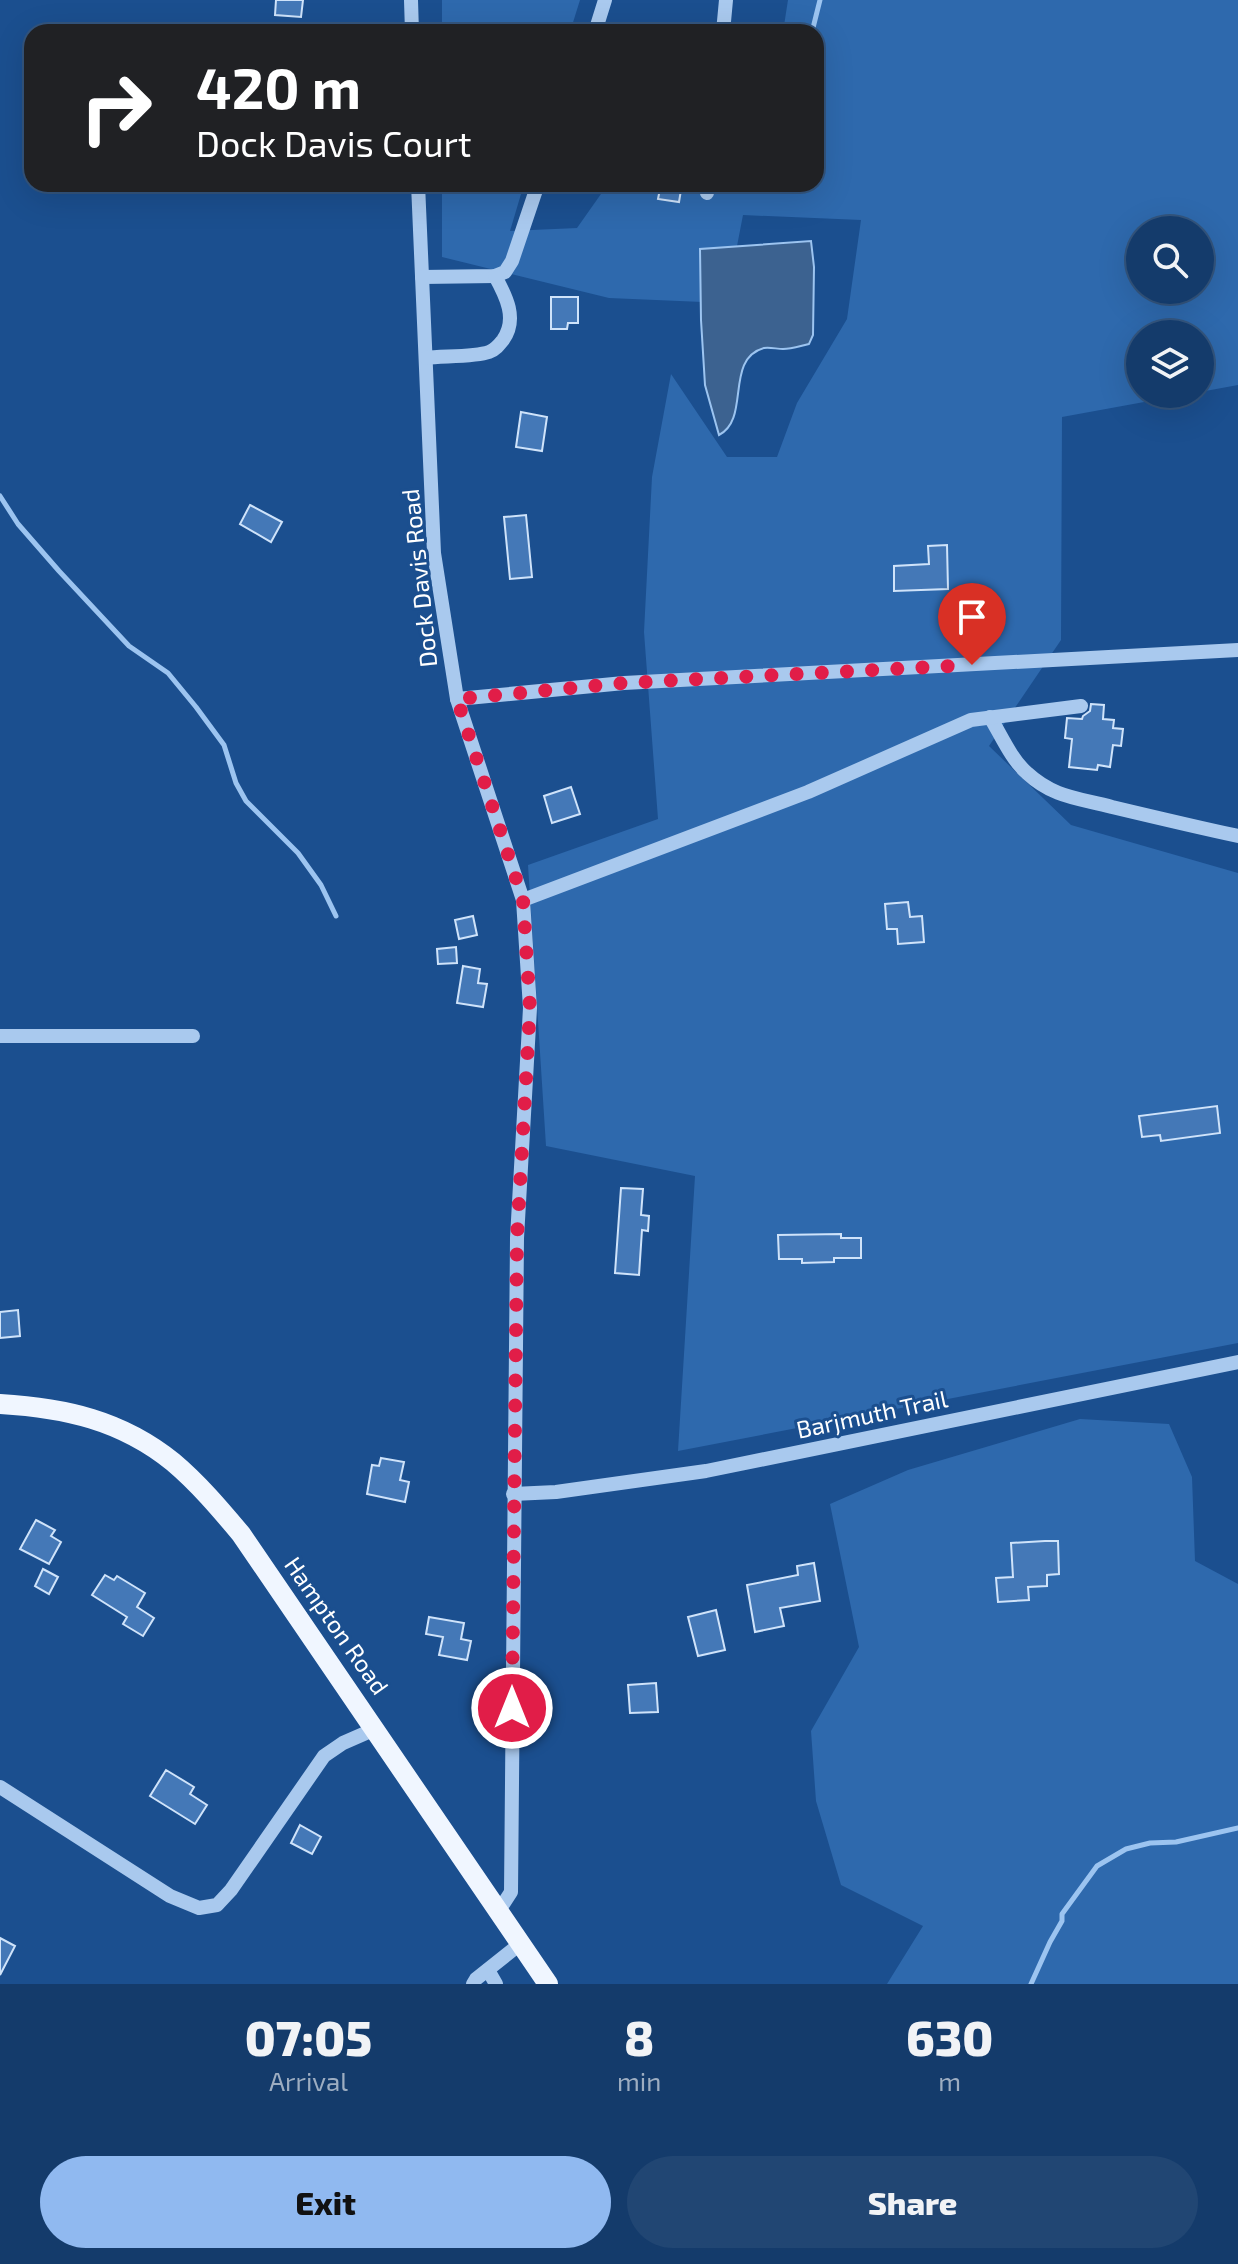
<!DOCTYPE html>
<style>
body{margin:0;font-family:"Exo 2",sans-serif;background:#214673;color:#f1f3f6;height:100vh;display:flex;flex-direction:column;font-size:30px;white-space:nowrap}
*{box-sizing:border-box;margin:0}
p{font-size:26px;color:#9dadc1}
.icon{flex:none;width:44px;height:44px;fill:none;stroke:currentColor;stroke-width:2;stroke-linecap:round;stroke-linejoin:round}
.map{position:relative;height:1984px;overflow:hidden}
.panel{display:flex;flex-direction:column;background:#143b6b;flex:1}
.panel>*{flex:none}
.guide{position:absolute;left:24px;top:24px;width:800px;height:168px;border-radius:24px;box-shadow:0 8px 32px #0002,0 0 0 2px #33557e;background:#202124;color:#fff;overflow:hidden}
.tools{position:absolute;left:1126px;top:216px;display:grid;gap:16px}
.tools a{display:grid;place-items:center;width:88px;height:88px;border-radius:50%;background:#143b6b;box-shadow:0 8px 32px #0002,0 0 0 2px #33557e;font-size:40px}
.pin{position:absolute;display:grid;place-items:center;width:68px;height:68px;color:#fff;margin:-82px -34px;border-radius:50% 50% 50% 0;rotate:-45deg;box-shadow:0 0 8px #0007}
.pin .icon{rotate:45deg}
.me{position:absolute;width:88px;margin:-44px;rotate:0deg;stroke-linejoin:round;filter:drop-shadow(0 0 6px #0008)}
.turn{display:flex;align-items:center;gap:28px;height:168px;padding:0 40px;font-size:36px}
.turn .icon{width:104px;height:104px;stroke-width:2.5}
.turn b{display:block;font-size:56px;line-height:68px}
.eta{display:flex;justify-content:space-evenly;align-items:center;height:136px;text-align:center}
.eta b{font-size:48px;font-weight:800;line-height:56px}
.action{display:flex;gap:16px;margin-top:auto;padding:16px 40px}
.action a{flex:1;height:92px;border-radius:48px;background:#90b9f0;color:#111;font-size:32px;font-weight:800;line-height:92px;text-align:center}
.action a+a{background:#214673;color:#f1f3f6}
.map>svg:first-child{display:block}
</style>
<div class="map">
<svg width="1238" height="1984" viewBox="0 0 1238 1984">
<rect width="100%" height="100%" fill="#1b4f8f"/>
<!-- green -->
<g fill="#2e69ad" fill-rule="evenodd">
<polygon points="442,0 580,0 570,32 442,32"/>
<path d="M 788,0 L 1238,0 L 1238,385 L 1200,392 L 1200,334 L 1140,334 L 1140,394 L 1188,394 L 1062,417 L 1061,640 L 989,746 L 1071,825 L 1238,873 L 1238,1343 L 678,1451 L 695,1176 L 546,1146 L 528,865 L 658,819 L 644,632 L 652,477 L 671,374 L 727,457 L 777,457 L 797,403 L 847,319 L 861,220 L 743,215 L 726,303 L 609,298 L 442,257 L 442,184 L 524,184 L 510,231 L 577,228 L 608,184 L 816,184 L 816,32 L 783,32 ZM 1140,230 L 1200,230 L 1200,290 L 1140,290 Z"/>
<polygon points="1080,1419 1169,1424 1192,1477 1195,1561 1238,1584 1238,1984 887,1984 923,1926 841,1885 816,1801 811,1731 859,1647 830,1504 908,1470"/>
</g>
<!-- water -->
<path fill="#3c6290" stroke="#9cc4f0" stroke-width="2" d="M 811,241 L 814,267 L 813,335 L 809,344 C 800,346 791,349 783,349 C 777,349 770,347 764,348 C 724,359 751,419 719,435 L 705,385 L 701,320 L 700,249 Z"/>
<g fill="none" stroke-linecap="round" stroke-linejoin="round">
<!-- stream -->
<g stroke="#9cc4f0" stroke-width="5">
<polyline points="812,32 820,0"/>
<polyline points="0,496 18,524 59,571 129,646 168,673 196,707 224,745 236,783 246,801 298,853 321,885 336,916"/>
<polyline points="1031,1984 1050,1942 1062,1921 1062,1914 1097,1866 1126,1849 1150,1843 1176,1842 1238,1828"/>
</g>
</g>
<!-- building -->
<g fill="#4478b7" stroke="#cfe3fa" stroke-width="2">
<polygon points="276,0 303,0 301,17 275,15"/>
<polygon points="661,184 682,184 679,202 658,199"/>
<polygon points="551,297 578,297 578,323 568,323 567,329 551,329"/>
<polygon points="521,412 547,417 542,451 516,447"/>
<polygon points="250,505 282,522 271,542 240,524"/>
<polygon points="526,515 532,577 510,579 504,517"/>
<polygon points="947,545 948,589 894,591 894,566 929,564 928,546"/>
<polygon points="1091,704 1104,705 1103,719 1114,720 1113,728 1123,729 1121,746 1113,745 1110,767 1098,765 1097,770 1069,767 1072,739 1065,738 1067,718 1082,719 1083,716 1090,711"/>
<polygon points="571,787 580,814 552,823 544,796"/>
<polygon points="908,902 910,917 922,916 924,942 898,944 897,929 887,929 885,904"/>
<polygon points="473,916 477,935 459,939 455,920"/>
<polygon points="456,947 457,963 438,964 437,949"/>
<polygon points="463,966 480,969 478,983 487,984 483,1007 457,1003"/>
<polygon points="1217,1106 1220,1133 1161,1141 1160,1135 1142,1137 1139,1116"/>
<polygon points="621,1188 643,1189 641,1215 649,1216 648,1231 642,1230 639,1275 615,1273"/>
<polygon points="841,1234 841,1238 861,1238 861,1258 834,1258 834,1262 802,1263 802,1259 779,1259 778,1235"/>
<polygon points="18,1310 20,1336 0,1338 0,1312"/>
<polygon points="381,1458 404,1462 400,1480 409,1482 405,1502 367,1494 372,1465 379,1466"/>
<polygon points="36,1520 55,1530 51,1536 61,1542 49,1564 20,1549"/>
<polygon points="1045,1541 1058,1541 1059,1574 1047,1575 1047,1586 1028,1587 1029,1600 998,1602 996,1578 1013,1577 1011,1543"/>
<polygon points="814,1563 820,1601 780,1608 784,1626 755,1632 747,1585 798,1575 797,1566"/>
<polygon points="43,1569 58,1577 49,1594 35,1586"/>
<polygon points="105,1575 114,1580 117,1576 145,1593 137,1607 154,1618 143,1636 123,1624 127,1617 92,1595"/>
<polygon points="716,1610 725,1650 698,1656 688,1617"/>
<polygon points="429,1617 464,1623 461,1639 471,1641 467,1660 439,1655 443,1637 426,1634"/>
<polygon points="656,1683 658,1712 630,1713 628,1685"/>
<polygon points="166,1770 194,1787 190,1794 207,1805 195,1824 150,1796"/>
<polygon points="300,1825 321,1837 312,1854 291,1843"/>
<polygon points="0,1938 15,1946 0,1975"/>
</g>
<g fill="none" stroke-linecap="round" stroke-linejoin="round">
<!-- minor -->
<g stroke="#a9c9ee" stroke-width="14">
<polyline points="411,0 412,32"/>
<polyline points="595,32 605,0"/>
<polyline points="723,32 726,0"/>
<polyline points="418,184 434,553 457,699 523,900 530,1008 517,1238 511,1892 498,1912"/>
<polyline points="707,193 708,184"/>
<polyline points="422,277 495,276 505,272 512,261 538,184"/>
<path d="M 426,358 C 442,356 475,357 489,352 C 495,350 499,345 503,340 C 518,319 506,296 495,276"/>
<polyline points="457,699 624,683 1238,650"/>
<path d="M 990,717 C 1001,735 1011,759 1027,773 C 1054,798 1079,798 1112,807 C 1154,817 1196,827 1238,836"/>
<polyline points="523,900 808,792 971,720 1081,706"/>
<polyline points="0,1036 193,1036"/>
<polyline points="513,1494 556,1492 706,1471 1238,1362"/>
<polyline points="0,1787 170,1896 199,1908 217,1905 231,1890 324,1756 343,1743 375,1729"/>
<polyline points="488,1970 496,1984"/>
<polyline points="473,1984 476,1979 520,1944"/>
</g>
<!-- major -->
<path stroke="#f0f6ff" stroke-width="20" d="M 0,1404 C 65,1408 121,1420 173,1462 C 198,1483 220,1509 241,1534 L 548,1984"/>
</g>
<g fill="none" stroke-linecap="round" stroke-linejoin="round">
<!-- route -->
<polyline stroke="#e11d48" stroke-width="14" stroke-dasharray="0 25.2" points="512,1708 517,1238 530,1008 523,900 457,699 624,683 972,665"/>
</g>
<g text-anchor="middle" stroke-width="6" stroke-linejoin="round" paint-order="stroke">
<!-- street labels -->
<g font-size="24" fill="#fff" stroke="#1b4f8f">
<text transform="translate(420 578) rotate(-96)" y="8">Dock Davis Road</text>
<text transform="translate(872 1415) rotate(-12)" y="8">Barjmuth Trail</text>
<text transform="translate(336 1626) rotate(55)" y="8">Hampton Road</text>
</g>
</g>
</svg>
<div class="tools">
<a><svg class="icon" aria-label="search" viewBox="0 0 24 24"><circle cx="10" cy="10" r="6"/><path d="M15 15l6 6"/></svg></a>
<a><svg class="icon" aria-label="layers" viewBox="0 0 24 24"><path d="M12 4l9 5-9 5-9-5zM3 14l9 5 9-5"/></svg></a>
</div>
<div class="pin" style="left:972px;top:665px;background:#d93025"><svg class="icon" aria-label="arrive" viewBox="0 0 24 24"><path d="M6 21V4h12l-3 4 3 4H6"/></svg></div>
<svg class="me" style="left:512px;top:1708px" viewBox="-20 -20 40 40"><circle r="17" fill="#e11d48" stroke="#fff" stroke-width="3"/><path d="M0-11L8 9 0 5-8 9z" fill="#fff"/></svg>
<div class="guide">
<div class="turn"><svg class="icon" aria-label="right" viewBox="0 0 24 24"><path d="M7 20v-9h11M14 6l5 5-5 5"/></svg><div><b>420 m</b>Dock Davis Court</div></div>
</div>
</div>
<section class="panel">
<div class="eta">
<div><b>07:05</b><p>Arrival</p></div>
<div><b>8</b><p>min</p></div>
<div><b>630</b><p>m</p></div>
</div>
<div class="action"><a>Exit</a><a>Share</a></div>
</section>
